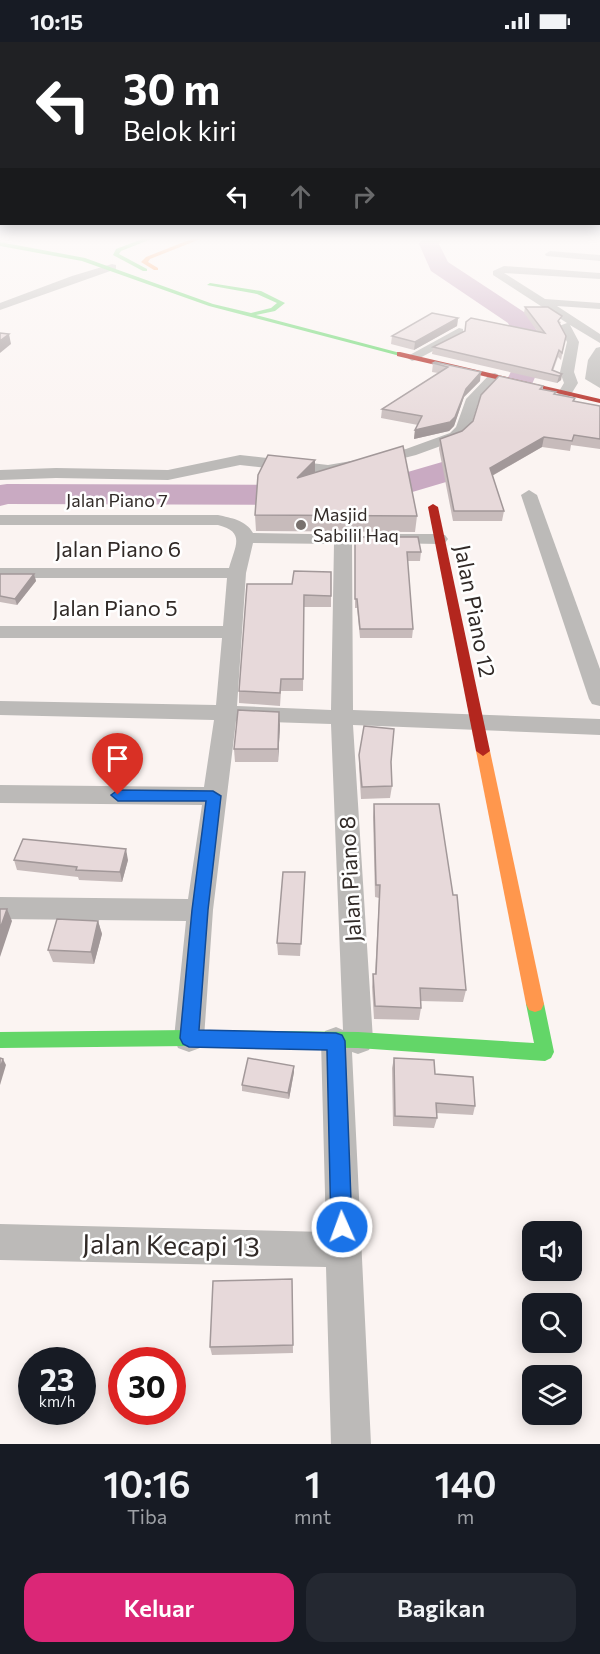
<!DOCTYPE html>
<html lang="id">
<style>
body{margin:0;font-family:Commissioner,sans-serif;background:#242831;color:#f1f3f6;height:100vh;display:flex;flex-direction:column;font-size:22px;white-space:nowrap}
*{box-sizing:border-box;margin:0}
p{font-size:20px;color:#9ea1a6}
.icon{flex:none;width:33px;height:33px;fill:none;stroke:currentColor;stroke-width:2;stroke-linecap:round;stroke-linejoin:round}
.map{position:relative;height:1402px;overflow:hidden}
.sheet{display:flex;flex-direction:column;background:#171b24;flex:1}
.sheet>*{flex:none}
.top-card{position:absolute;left:0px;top:0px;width:600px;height:183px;box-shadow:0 3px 15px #0003;background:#202124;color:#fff;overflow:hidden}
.tools{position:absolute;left:522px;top:1179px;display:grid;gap:12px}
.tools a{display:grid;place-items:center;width:60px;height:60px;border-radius:12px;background:#171b24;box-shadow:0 3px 15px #0003;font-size:30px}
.speed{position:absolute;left:18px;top:1305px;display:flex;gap:12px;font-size:30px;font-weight:700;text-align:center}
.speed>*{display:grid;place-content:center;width:78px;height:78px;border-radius:50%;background:#171b24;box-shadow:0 3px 15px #0003;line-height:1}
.speed small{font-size:15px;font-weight:400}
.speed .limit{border:9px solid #d22;background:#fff;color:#111}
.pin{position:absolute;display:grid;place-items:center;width:51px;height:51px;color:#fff;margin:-62px -26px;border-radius:50% 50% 50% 0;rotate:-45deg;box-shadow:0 0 6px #0007}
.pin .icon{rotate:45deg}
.me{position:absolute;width:66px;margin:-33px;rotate:358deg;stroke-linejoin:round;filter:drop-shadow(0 0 4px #0008)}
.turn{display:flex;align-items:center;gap:21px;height:126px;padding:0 24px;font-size:27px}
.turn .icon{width:78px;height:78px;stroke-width:2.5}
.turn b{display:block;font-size:42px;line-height:51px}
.lanes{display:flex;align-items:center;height:57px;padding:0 24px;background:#0003;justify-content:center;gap:30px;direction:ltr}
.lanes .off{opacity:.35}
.eta{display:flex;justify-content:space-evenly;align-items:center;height:102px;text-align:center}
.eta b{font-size:36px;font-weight:600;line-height:42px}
.cta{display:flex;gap:12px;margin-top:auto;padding:12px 24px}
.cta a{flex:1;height:69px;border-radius:18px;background:#db2777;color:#fff;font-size:24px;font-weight:600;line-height:69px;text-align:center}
.cta a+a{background:#242831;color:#f1f3f6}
.status{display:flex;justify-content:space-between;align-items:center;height:42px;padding:0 30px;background:#171b24;direction:ltr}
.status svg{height:16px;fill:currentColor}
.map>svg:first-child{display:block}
</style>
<div class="status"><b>10:15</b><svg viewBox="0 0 49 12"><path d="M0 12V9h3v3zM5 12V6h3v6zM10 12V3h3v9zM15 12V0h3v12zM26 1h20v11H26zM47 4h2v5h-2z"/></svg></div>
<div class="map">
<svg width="600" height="1402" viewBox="0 0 600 1402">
<rect width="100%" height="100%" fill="#fbf4f2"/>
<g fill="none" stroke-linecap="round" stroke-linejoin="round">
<!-- river -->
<polygon fill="#c9aac2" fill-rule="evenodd" points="422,196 442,196 439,202 448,220 527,272 539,292 544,315 498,419 473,432 409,451 325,463 8,462 0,464 0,443 7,442 325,443 394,434 449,418 474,406 518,315 513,292 508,281 431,229 419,202"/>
<!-- street -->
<g fill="#bcbab8" fill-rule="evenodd">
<polygon points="15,196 27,196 19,200"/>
<polygon points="550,209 600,213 600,219 546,214 545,212"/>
<polygon points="112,222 116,223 116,227 0,268 0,261 72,234"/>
<polygon points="504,224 600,231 600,237 504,231 545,257 600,261 600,267 557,264 600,292 600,301 570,283 579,300 574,330 578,341 570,354 560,354 558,351 564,341 560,330 567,300 559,284 567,281 493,233 493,229"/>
<polygon points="459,286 463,287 463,293 416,318 412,319 406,315"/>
<polygon points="600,305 600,346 585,337 588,318 596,306"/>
<polygon points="495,331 502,335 478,361 470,387 460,397 416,413 357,428 328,433 240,423 168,438 56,436 0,438 0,428 56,426 168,428 240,413 328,423 357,418 406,407 450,391 456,385 466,357 490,332"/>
<polygon points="529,448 537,453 600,627 600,664 592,662 589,657 521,453"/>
<path d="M 0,473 L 218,473 C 231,476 246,478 253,491 L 362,493 L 365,497 L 362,501 L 352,502 L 353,668 L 600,677 L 600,693 L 353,683 L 373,998 L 369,1008 L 358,1012 L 352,1010 L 371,1402 L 331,1402 L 326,1225 L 0,1218 L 0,1182 L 326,1190 L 321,999 L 325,989 L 336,985 L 343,988 L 331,682 L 236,679 L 213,868 L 204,996 L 200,1006 L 189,1010 L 178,1006 L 174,996 L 186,879 L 0,877 L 0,855 L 188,857 L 202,763 L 0,761 L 0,743 L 204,745 L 214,678 L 0,673 L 0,659 L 216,663 L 222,596 L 0,596 L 0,584 L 223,584 L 227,536 L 0,536 L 0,526 L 229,526 C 235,504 246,490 218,483 L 0,483 ZM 253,501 L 334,502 L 331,668 L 237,664 L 246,531 Z"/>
<polygon points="389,492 439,492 445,493 448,497 445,501 439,502 383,501 380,497 383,493"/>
</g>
<!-- fast -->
<g fill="#63d668" fill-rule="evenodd">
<polygon points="145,196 154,196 121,209 119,212 147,227 147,229 143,229 113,213 116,207"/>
<polygon points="0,200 85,216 213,262 251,271 271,266 277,261 257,252 207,243 210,241 261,249 285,261 275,269 256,273 404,312 400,314 209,264 82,219 0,204"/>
<polygon points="535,954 541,956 544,962 554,1010 551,1016 545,1019 358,1006 189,1004 0,1006 0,990 189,988 358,990 534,1001 526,962 529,956"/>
</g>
<!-- slow -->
<g fill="#ff974d" fill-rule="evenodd">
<polygon points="194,196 203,196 150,217 148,220 158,226 158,228 154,228 141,220 146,215"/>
<polygon points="483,704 490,709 544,962 541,968 535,970 529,968 526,962 476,709"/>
</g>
<!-- jam -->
<g fill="#b3261e" fill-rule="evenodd">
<polygon points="400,310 600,357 600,361 397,314 397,310"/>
<polygon points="433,462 438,465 490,709 483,714 476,709 428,465"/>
</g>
</g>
<!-- wall -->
<g fill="#c7bbbb">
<polygon points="525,265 561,280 560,282 566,294 561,318 558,315 553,329 562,332 561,338 557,341 432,312 433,305 538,290 524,271"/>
<polygon points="458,276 457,284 414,308 391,302 392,294"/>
<polygon points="435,320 480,339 464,355 454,384 449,389 414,397 415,388 418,383 381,376 382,367 438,331 432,330 433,321"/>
<polygon points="543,344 543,347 555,352 575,356 574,359 600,364 600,407 571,403 570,409 542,405 492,434 504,469 502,479 453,479 439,407 440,397 462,389"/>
<polygon points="315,418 315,430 417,474 415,490 256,489 255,473"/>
<polygon points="355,495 421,510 420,519 407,519 413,587 412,596 360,596 357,566 355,566"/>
<polygon points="331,530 331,565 304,565 303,649 281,649 280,664 239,661 239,649 292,542"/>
<polygon points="0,532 34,532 36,539 17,563 0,560"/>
<polygon points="280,683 278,720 235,720 234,707"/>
<polygon points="359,713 391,720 392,744 390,756 361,757 359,725"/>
<polygon points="374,762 466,948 463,960 420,959 421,966 419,978 374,977 372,945 373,932 375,932 379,856 375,855 373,775"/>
<polygon points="14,818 128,818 122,840 79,838 78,835 17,828"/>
<polygon points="305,830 300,914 278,913 277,901"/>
<polygon points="98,879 102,892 94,922 53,920 48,908"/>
<polygon points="394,1016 435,1032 475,1064 473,1073 436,1071 437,1076 434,1086 393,1084 392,1026"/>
<polygon points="294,1024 294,1030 289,1057 242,1049 242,1043"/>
<polygon points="292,1237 293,1311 212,1313 210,1305"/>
</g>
<!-- shaded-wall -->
<g fill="#a29899">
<polygon points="458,276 457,284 414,308 415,300"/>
<polygon points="9,292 11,302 0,311 0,299"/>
<polygon points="481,330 480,339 464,355 454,384 449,389 414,397 415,388"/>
<polygon points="562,332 561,338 557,341 559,334"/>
<polygon points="544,395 542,405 488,436 490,426"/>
<polygon points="315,418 315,434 297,436"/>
<polygon points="34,532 36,539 17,563 15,557"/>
<polygon points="279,670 280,683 278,720 278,707"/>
<polygon points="126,807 128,818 122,840 120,830"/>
<polygon points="7,867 12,879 0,915 0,887"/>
<polygon points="98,879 102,892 94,922 91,910"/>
<polygon points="3,1017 6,1023 0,1043 0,1027"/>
<polygon points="294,1024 294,1030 289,1057 288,1051"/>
</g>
<!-- building -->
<g fill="#e7d9da" stroke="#a29899" stroke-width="1.5">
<polygon points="525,265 548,265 562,274 558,279 566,294 562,311 559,308 552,328 562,332 559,334 433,305 465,289 466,280 471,276 545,291"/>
<polygon points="432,271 458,276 415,300 392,294"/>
<polygon points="0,291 9,292 0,299"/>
<polygon points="435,320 481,330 466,347 455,375 450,380 415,388 422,374 382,367 448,325 433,321"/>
<polygon points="499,334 543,344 540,347 556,350 554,352 575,356 573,359 600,364 600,397 574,393 572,399 544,395 490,426 504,469 454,469 440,397 462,389 473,379 481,353"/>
<polygon points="403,404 417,474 255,473 258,433 268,413 315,418 297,436"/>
<polygon points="355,495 418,495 421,510 407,510 413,587 360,587 357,557 355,557"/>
<polygon points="294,529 331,530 331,554 304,553 303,637 281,637 280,651 239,649 247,542 292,542"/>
<polygon points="0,532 34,532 15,557 0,554"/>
<polygon points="238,668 279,670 278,707 234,707"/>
<polygon points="364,684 394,687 391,720 392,744 362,745 359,713"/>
<polygon points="374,762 439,762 453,853 457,853 466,948 420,946 421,966 375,964 373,932 376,932 380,843 376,843"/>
<polygon points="23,797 126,807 120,830 76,828 77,825 14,818"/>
<polygon points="283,830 305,830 301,902 277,901"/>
<polygon points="0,867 7,867 0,887"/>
<polygon points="57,877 98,879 91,910 48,908"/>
<polygon points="0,1016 3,1017 0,1027"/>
<polygon points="248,1016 294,1024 288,1051 242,1043"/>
<polygon points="394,1016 434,1018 435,1032 473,1035 475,1064 436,1061 437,1076 395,1074"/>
<polygon points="292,1237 293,1303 210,1305 213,1239"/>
</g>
<!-- sky -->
<linearGradient id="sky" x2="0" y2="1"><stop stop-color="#9bb0d9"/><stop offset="0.5" stop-color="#fdfaf9"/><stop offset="1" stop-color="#fdfaf9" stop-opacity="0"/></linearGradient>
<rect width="600" height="393" fill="url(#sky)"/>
<!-- route -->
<polygon fill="#1a73e8" stroke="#114b97" stroke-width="1.5" points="118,748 213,749 221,754 208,868 199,988 336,991 342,993 345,999 352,1185 349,1192 342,1195 334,1192 331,1185 327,1008 189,1005 183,1002 180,996 192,868 206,759 118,759 111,753"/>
<!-- markers -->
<circle fill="#78716e" stroke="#fff" stroke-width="2" cx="301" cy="483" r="6"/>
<g text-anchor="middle" stroke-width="5" stroke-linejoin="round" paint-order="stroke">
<!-- far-street labels -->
<g font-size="18" fill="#312a27" stroke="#fff">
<text x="117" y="465">Jalan Piano 7</text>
</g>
<!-- far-poi labels -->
<g font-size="18" fill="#312a27" stroke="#fff" text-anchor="start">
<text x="313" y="479">Masjid<tspan x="313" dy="21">Sabilil Haq</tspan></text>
</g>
<!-- street labels -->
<g font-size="22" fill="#312a27" stroke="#fff">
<text x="118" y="515">Jalan Piano 6</text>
<text x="115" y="574">Jalan Piano 5</text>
<text transform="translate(475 569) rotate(79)" y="8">Jalan Piano 12</text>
<text transform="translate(350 837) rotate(-93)" y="8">Jalan Piano 8</text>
</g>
<!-- near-street labels -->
<g font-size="27" fill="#312a27" stroke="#fff">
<text transform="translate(171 1204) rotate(1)" y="9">Jalan Kecapi 13</text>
</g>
</g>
</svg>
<div class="tools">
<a><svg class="icon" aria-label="sound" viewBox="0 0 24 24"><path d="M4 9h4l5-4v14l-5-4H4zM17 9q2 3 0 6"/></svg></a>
<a><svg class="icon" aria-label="search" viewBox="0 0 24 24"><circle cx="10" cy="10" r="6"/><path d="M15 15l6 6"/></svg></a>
<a><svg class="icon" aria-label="layers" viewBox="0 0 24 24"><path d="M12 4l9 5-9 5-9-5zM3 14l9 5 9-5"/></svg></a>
</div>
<div class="speed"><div>23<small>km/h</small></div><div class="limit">30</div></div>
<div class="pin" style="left:118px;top:753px;background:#d93025"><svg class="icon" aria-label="arrive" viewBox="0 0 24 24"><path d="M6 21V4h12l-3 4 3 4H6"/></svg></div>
<svg class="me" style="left:342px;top:1185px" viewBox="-20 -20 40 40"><circle r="17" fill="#1a73e8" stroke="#fff" stroke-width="3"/><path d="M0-11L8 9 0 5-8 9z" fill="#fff"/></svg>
<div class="top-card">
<div class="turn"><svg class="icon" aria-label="left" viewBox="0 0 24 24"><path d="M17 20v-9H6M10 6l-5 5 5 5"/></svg><div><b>30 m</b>Belok kiri</div></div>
<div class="lanes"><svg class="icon" aria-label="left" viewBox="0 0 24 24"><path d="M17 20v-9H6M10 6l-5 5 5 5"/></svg><svg class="icon off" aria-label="ahead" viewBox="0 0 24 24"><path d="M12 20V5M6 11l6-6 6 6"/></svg><svg class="icon off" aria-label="right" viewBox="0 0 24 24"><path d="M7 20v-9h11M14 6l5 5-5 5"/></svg></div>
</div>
</div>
<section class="sheet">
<div class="eta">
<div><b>10:16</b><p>Tiba</p></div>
<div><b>1</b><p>mnt</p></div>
<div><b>140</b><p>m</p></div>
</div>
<div class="cta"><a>Keluar</a><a>Bagikan</a></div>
</section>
